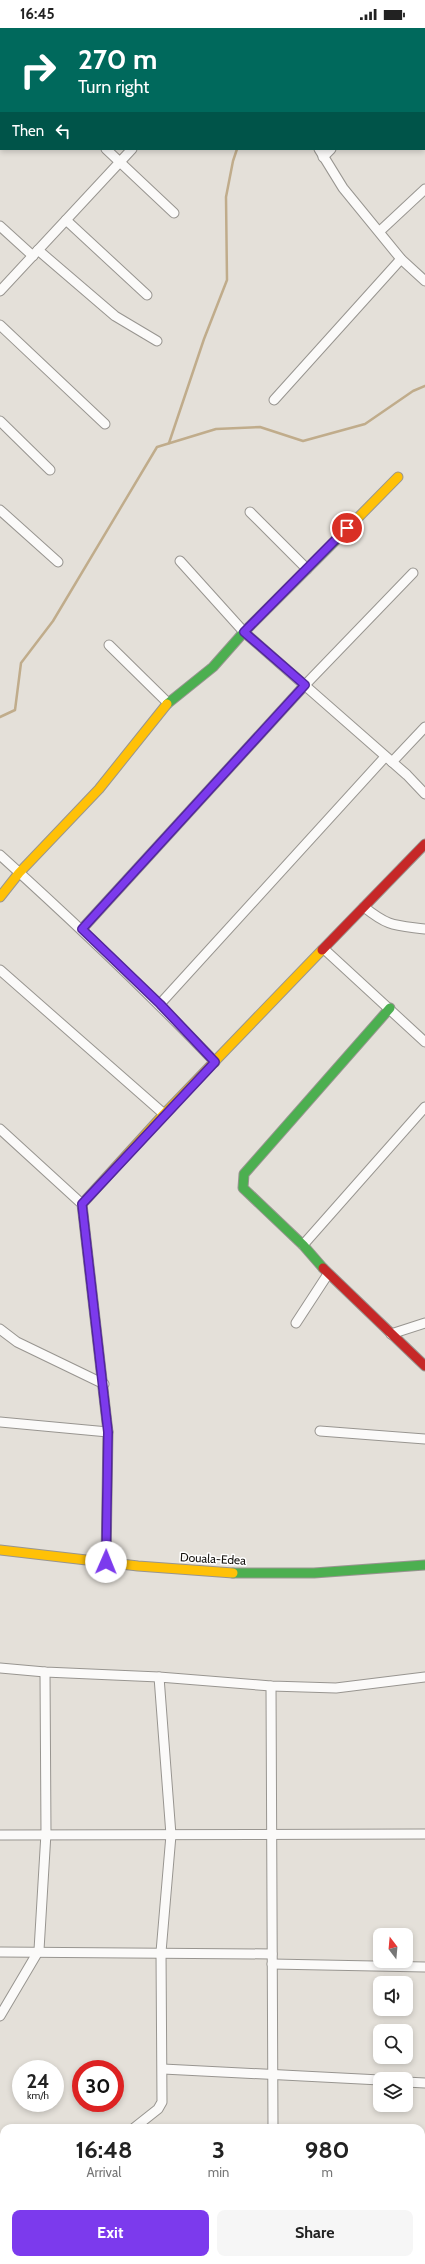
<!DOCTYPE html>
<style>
body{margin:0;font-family:Cabin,sans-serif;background:#f6f6f6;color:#222;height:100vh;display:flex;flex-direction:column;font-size:15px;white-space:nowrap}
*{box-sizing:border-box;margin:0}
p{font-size:13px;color:#767676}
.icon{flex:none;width:22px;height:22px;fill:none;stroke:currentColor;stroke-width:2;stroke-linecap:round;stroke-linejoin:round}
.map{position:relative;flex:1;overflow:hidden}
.sheet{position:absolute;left:0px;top:2096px;width:425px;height:140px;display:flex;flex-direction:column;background:#fff;border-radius:12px 12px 0 0;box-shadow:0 2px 6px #0003}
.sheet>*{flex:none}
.top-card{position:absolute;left:0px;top:0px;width:425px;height:122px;box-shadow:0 2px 6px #0003;background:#00695c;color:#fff;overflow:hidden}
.needle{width:26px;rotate:344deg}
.fabs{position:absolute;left:373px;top:1900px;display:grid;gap:8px}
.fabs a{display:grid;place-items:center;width:40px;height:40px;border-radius:8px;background:#fff;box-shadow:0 2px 6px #0003;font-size:20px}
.speed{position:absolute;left:12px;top:2032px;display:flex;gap:8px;font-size:20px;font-weight:700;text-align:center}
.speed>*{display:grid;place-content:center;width:52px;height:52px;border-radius:50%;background:#fff;box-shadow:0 2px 6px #0003;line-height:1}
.speed small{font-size:10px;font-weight:400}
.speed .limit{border:6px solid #d22;background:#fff;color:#111}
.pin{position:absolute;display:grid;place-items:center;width:34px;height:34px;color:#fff;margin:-17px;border:2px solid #fff;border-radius:50%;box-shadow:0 1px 4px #0007}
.me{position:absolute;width:44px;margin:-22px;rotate:1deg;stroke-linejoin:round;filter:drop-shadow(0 0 3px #0008)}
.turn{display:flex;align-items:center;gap:14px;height:84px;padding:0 12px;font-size:18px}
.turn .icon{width:52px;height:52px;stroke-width:2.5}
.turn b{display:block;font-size:28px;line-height:34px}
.then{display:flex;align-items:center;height:38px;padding:0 12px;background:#0003;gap:8px;font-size:15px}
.eta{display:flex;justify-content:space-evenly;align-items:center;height:68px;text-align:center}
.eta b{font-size:24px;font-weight:700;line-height:28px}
.primary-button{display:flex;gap:8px;margin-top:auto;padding:8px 12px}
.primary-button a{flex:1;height:46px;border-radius:8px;background:#7c3aed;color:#fff;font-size:16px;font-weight:700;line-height:46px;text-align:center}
.primary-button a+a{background:#f6f6f6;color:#222}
.status{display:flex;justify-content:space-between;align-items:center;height:28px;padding:0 20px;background:#fff;direction:ltr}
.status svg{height:11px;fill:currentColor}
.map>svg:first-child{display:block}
</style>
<div class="status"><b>16:45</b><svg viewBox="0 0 49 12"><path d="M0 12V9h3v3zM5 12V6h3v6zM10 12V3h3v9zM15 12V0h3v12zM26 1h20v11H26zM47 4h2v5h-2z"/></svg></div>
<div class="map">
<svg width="425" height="2236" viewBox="0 0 425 2236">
<rect width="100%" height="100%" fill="#e4e0d9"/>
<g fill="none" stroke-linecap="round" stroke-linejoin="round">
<!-- stream -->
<g stroke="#c0ac8b" stroke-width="2.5">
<polyline points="273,1 273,0"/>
<polyline points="169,415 204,311 227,252 226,169 233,133 237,121"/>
<polyline points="0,689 15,682 21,635 53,593 157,419 216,401 260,399 303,413 365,396 413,363 425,358"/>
</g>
<defs>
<g id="street">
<polyline points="184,0 186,1"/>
<polyline points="104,1 105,0"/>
<polyline points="174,1 174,0"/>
<polyline points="214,1 214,0"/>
<polyline points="0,22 1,23"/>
<polyline points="424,32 425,31"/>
<polyline points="106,121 174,185"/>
<polyline points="319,121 343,160 401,231 425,253"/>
<polyline points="323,129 331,121"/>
<polyline points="66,192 147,267"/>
<polyline points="0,198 33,228"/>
<polyline points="380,203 425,161"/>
<polyline points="38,222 115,288 157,313"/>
<polyline points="0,263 132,121"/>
<polyline points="0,297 105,396"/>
<polyline points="274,372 401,231"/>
<polyline points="0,393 50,442"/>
<polyline points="0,482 58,534"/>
<polyline points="250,484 307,541"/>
<polyline points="180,533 244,604 407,747 425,766"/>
<polyline points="109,617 168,675"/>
<polyline points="392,734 425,699"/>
<path d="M 0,827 C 74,894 146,962 215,1034"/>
<path d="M 364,879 C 389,899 394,897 425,901"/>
<polyline points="82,901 305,657 413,545"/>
<polyline points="324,921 425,1014"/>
<polyline points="0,942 164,1086"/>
<polyline points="160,976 385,729"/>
<polyline points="0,1101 82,1176 108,1404 106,1534"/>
<polyline points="303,1217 425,1079"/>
<polyline points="296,1295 328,1246"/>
<polyline points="0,1301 17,1314 104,1356"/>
<polyline points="391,1306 425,1295"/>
<polyline points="0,1394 108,1404"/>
<polyline points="320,1403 425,1411"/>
<polyline points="0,1640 45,1644 159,1649 271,1658 336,1660 425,1649"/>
<polyline points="271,1658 273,2100"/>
<polyline points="0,1807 425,1806"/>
<polyline points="0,1924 272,1926"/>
<polyline points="272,1936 425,1939"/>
<polyline points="0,1988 39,1922 46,1805 45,1644"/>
<polyline points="163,2041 380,2052"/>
<polyline points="406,2054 425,2055"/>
<polyline points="134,2100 158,2081 162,2074 161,1924 171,1807 159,1649"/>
<polyline points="184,2232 185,2236"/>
<polyline points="276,2232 277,2236"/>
<polyline points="139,2236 148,2232"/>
</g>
<g id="fast">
<polyline points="167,676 213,639 244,604 341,507"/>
<polyline points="323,1240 303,1217 243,1160 244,1146 390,980"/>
<polyline points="233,1545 314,1545 425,1537"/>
<polyline points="0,2126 4,2130"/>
<polyline points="87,2232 89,2236"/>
</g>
<g id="slow">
<polyline points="341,507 398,449"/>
<polyline points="0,869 19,845 99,761 167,676"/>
<polyline points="82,1176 164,1086 322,922"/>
<polyline points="0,1522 138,1538 233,1545"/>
</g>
<g id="jam">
<polyline points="322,922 425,816"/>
<polyline points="323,1240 425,1338"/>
</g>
</defs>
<!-- street casing -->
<use href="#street" stroke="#989590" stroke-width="11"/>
<!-- fast casing -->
<use href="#fast" stroke="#989590" stroke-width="11"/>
<!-- slow casing -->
<use href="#slow" stroke="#989590" stroke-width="11"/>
<!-- jam casing -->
<use href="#jam" stroke="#989590" stroke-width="11"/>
<!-- street -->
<use href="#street" stroke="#fbfaf9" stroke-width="9"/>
<!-- fast -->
<use href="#fast" stroke="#4caf50" stroke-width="9"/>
<!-- slow -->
<use href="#slow" stroke="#ffc107" stroke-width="9"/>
<!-- jam -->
<use href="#jam" stroke="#c62828" stroke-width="9"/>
</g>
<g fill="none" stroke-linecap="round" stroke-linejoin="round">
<defs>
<polyline id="route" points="106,1534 108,1404 82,1176 215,1034 160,976 82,901 305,657 244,604 347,500"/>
</defs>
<!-- route casing -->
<use href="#route" stroke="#51269a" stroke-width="10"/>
<!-- route -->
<use href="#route" stroke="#7c3aed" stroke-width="7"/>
</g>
<g text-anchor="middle" stroke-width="3" stroke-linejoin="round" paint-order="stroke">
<!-- street labels -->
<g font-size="12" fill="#15120e" stroke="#fff">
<text transform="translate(213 1531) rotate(3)" y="4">Douala-Edea</text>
</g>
</g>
</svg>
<div class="fabs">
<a><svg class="needle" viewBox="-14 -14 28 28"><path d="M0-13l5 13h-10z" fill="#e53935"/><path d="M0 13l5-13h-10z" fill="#767676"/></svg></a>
<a><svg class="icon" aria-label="sound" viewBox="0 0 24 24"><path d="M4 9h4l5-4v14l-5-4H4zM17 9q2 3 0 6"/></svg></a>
<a><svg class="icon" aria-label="search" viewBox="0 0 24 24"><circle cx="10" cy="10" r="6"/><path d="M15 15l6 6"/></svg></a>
<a><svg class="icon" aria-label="layers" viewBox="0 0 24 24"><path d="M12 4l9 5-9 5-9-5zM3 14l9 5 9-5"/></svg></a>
</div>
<div class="speed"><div>24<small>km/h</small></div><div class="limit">30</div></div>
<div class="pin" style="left:347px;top:500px;background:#d93025"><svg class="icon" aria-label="arrive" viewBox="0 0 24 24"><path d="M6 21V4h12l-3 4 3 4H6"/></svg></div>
<svg class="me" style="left:106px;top:1534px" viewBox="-20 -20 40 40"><circle r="19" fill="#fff"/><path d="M0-13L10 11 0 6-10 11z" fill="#7c3aed"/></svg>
<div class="top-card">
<div class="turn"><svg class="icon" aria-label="right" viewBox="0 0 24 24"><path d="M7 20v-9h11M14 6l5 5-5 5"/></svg><div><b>270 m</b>Turn right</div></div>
<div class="then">Then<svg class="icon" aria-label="left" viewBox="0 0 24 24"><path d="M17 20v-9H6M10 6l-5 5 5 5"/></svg></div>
</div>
<section class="sheet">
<div class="eta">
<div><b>16:48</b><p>Arrival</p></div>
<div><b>3</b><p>min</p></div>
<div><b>980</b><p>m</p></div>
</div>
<div class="primary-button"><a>Exit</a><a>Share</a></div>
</section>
</div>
